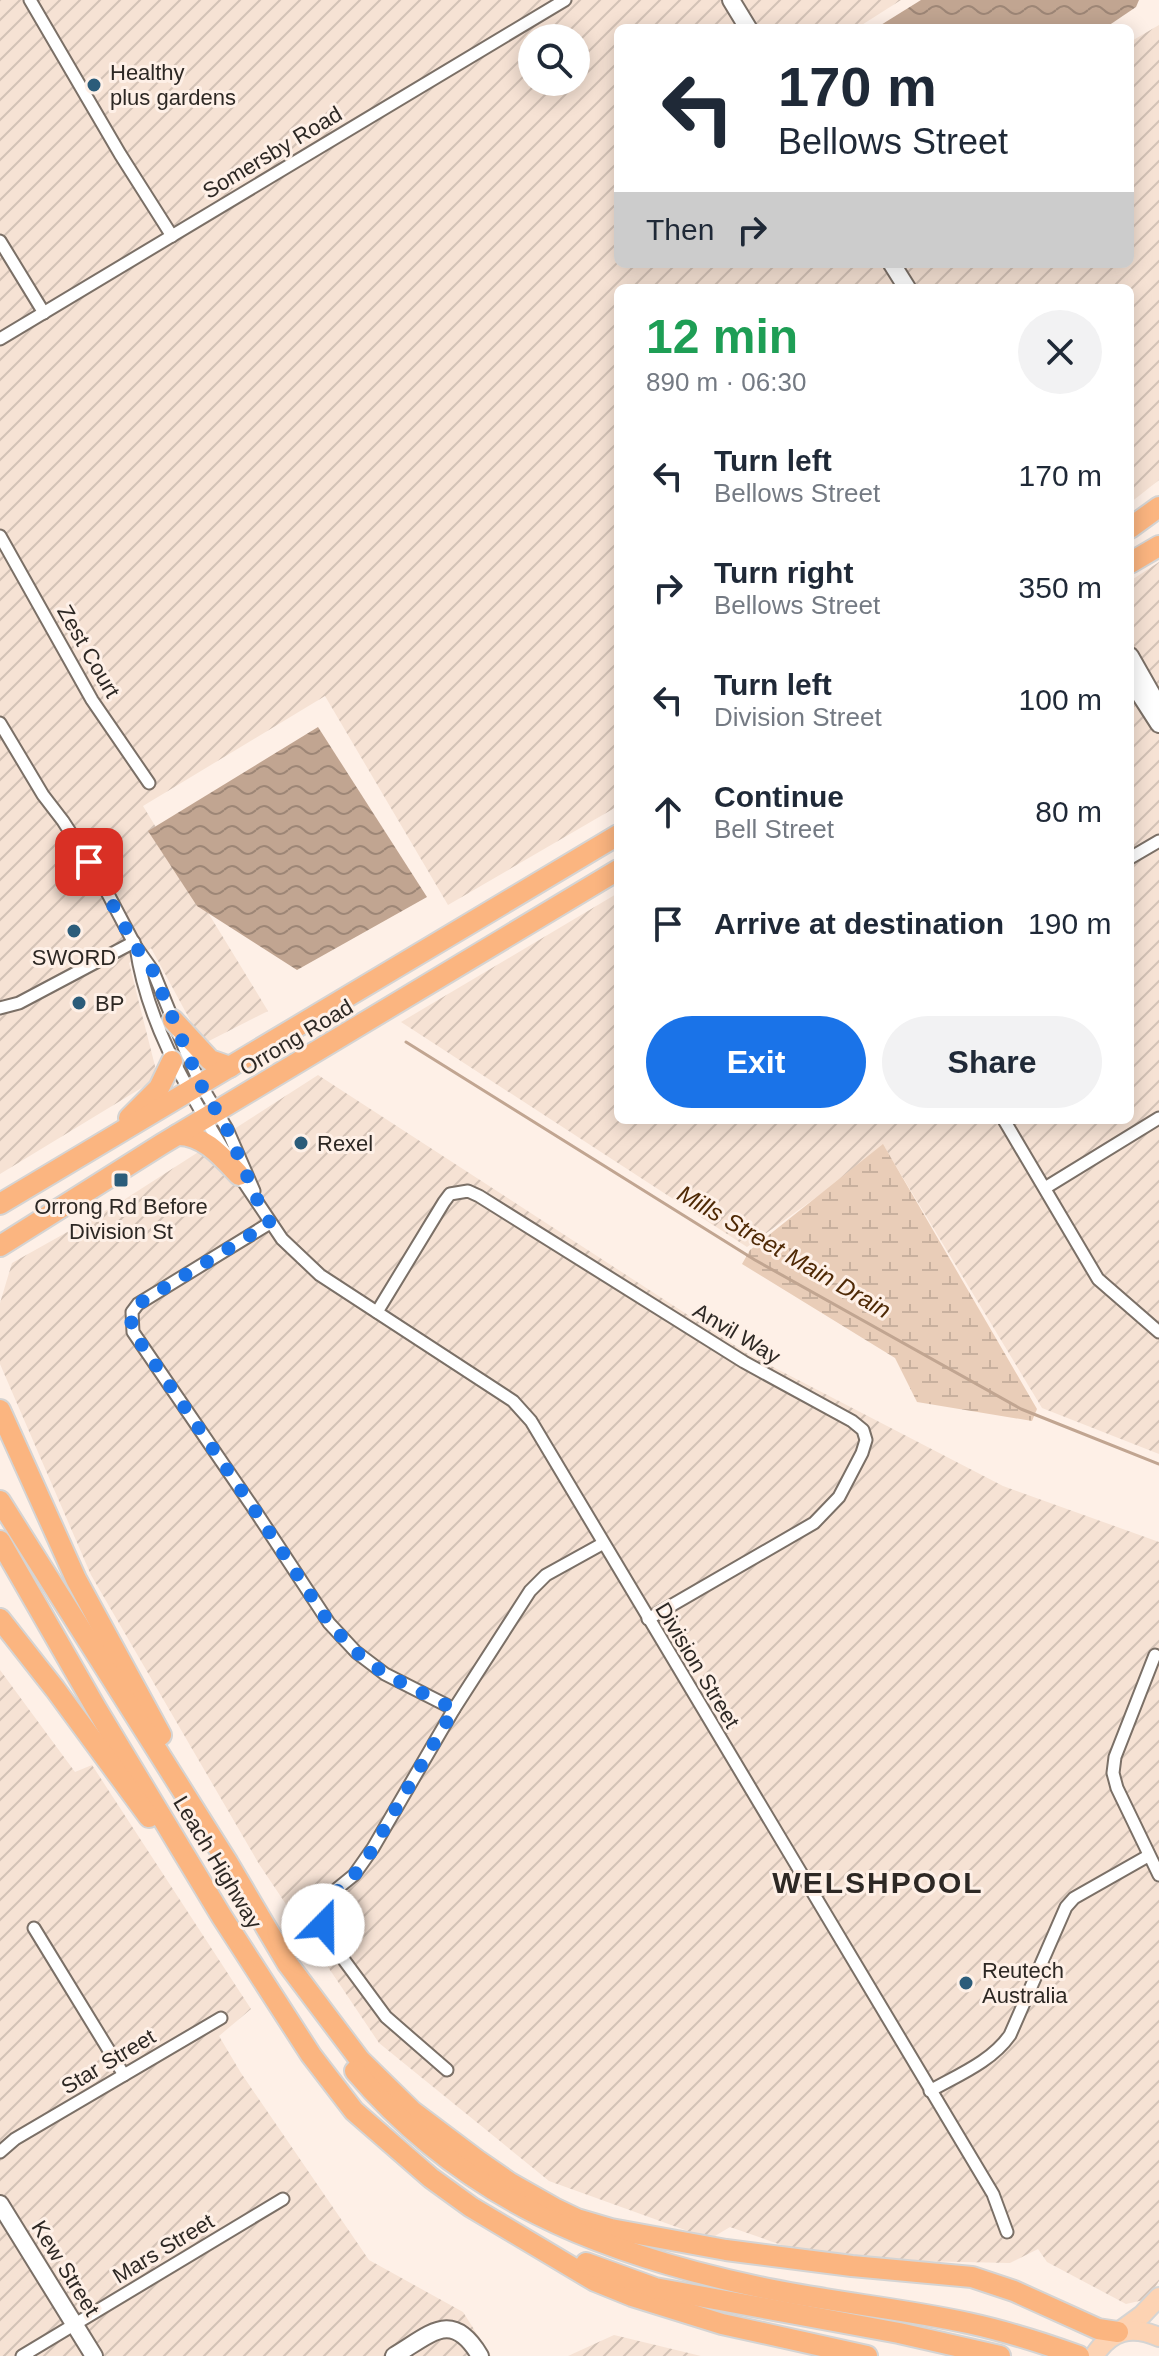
<!DOCTYPE html>
<meta charset="utf-8">
<style>
body{margin:0;font-family:Arial,sans-serif;background:#f2f2f3;color:#1f2937;height:100vh;display:flex;flex-direction:column;font-size:30px;white-space:nowrap}
*{box-sizing:border-box;margin:0}
p{font-size:26px;color:#747a83}
.icon{flex:none;width:44px;height:44px;fill:none;stroke:currentColor;stroke-width:2;stroke-linecap:round;stroke-linejoin:round}
.map{position:relative;flex:1;overflow:hidden}
.drawer{position:absolute;left:614px;top:284px;width:520px;height:840px;display:flex;flex-direction:column;background:#fff;border-radius:12px;box-shadow:0 4px 20px #0003}
.drawer>*{flex:none}
.banner{position:absolute;left:614px;top:24px;width:520px;height:244px;border-radius:12px;box-shadow:0 4px 20px #0003;background:#fff;color:#1f2937;overflow:hidden}
.tools{position:absolute;left:518px;top:24px;display:grid;gap:16px}
.tools a{display:grid;place-items:center;width:72px;height:72px;border-radius:50%;background:#fff;box-shadow:0 4px 20px #0003;font-size:40px}
.pin{position:absolute;display:grid;place-items:center;width:68px;height:68px;color:#fff;margin:-34px;border-radius:16px;box-shadow:0 4px 12px #0006}
.me{position:absolute;width:88px;margin:-44px;rotate:22deg;stroke-linejoin:round;filter:drop-shadow(0 0 6px #0008)}
.turn{display:flex;align-items:center;gap:28px;height:168px;padding:0 32px;font-size:36px}
.turn .icon{width:104px;height:104px;stroke-width:2.5}
.turn b{display:block;font-size:56px;line-height:68px}
.then{display:flex;align-items:center;height:76px;padding:0 32px;background:#0003;gap:16px;font-size:30px}
.round{display:grid;place-items:center;flex:none;width:84px;height:84px;border-radius:42px;background:#f2f2f3}
.summary{display:flex;align-items:center;justify-content:space-between;height:136px;padding:0 32px}
h1{font-size:48px;font-weight:800;line-height:60px;color:#1e9e55}
.cta{display:flex;gap:16px;margin-top:auto;padding:16px 32px}
.cta a{flex:1;height:92px;border-radius:48px;background:#1a73e8;color:#fff;font-size:32px;font-weight:800;line-height:92px;text-align:center}
.cta a+a{background:#f2f2f3;color:#1f2937}
ul{padding:0;list-style:none}
li{display:flex;align-items:center;gap:24px;height:112px;padding:0 32px}
li div{flex:1}
li b{display:block;font-size:30px}
li em{font-style:normal}
.map>svg:first-child{display:block}
</style>
<div class="map">
<svg width="1159" height="2356" viewBox="0 0 1159 2356">
<defs>
<pattern id="industrial-furrows" width="10" height="10" patternUnits="userSpaceOnUse" patternTransform="scale(2)"><rect width="10" height="10" fill="#f6e2d4"/><path d="M-1 1l2-2M0 10L10 0M9 11l2-2" fill="none" stroke="#d3c2b6"/></pattern>
<pattern id="wetland-marsh" width="20" height="14" patternUnits="userSpaceOnUse" patternTransform="scale(2)"><rect width="20" height="14" fill="#e9cdb8"/><path d="M1 5h8M5 5V1M11 12h8M15 12V8" fill="none" stroke="#c8b09e"/></pattern>
<pattern id="water-waves" width="16" height="10" patternUnits="userSpaceOnUse" patternTransform="scale(2)"><rect width="16" height="10" fill="#c1a591"/><path d="M0 5q4-4 8 0t8 0" fill="none" stroke="#9d8676"/></pattern>
</defs>
<rect width="100%" height="100%" fill="#fef0e7"/>
<!-- industrial -->
<g fill="url(#industrial-furrows)" fill-rule="evenodd">
<path d="M 0,0 L 901,0 L 857,28 L 618,28 L 618,264 L 1130,264 L 1130,42 L 1159,25 L 1159,480 L 1130,503 L 1130,288 L 618,288 L 618,806 L 448,905 L 325,696 L 143,806 L 268,1011 L 203,1044 L 151,948 L 129,963 L 158,1078 L 0,1174 ZM 532,38 L 576,38 L 576,82 L 532,82 Z"/>
<polygon points="1159,562 1159,1454 1042,1408 885,1148 747,1247 401,1022 618,893 618,1120 1130,1120 1130,581"/>
<polygon points="318,1075 748,1354 1003,1486 1159,1542 1159,2281 1148,2299 1126,2304 1047,2262 1038,2249 1010,2263 822,2259 730,2227 710,2239 549,2181 379,2043 259,1864 91,1575 0,1364 0,1303 12,1263 119,1203"/>
<polygon points="0,1670 75,1772 92,1765 251,2009 219,2036 241,2073 369,2260 463,2312 491,2356 0,2356"/>
<polygon points="614,2335 701,2356 568,2356"/>
</g>
<!-- wetland -->
<polygon fill="url(#wetland-marsh)" points="883,1144 1037,1409 1032,1421 917,1402 895,1358 742,1264 750,1250"/>
<!-- water -->
<g fill="url(#water-waves)">
<polygon points="921,0 1139,0 1136,7 1105,28 876,28"/>
<polygon points="318,727 427,897 297,970 197,906 148,831"/>
</g>
<g fill="none" stroke-linecap="round" stroke-linejoin="round">
<!-- stream -->
<polyline stroke="#c1a591" stroke-width="3" points="406,1042 755,1260 1021,1409 1159,1464"/>
<defs>
<g id="street">
<polyline points="30,0 120,154 172,236"/>
<polyline points="0,241 44,313"/>
<polyline points="0,339 565,0"/>
<polyline points="0,536 92,700 149,783"/>
<polyline points="0,723 43,795 63,821 99,877 136,947 153,971 184,1047 201,1085 227,1129 254,1191"/>
<polyline points="1130,858 1159,841"/>
<path d="M 136,947 C 147,1024 187,1088 226,1154"/>
<polyline points="0,1008 19,1003 134,942"/>
<polyline points="1004,1120 1098,1279 1159,1332"/>
<polyline points="237,1172 282,1239 320,1275 513,1401 531,1421 993,2194 1007,2232"/>
<polyline points="1045,1188 1159,1118"/>
<polyline points="270,1223 138,1304 132,1312 133,1332 254,1509 329,1623 356,1652 385,1674 454,1709"/>
<polyline points="377,1312 444,1202 450,1194 468,1191 479,1196 744,1362 852,1421 863,1430 866,1440 862,1453 839,1497 814,1523 648,1619"/>
<polyline points="1155,1655 1115,1757 1113,1773 1117,1788 1159,1875"/>
<polyline points="34,1928 124,2075"/>
<polyline points="447,2070 386,2017 327,1937 322,1915 327,1902 338,1888 354,1875 373,1848 454,1709 530,1591 546,1575 602,1544"/>
<path d="M 930,2091 C 958,2075 991,2062 1010,2035 L 1066,1907 L 1074,1898 L 1148,1856"/>
<polyline points="0,2152 15,2139 221,2018"/>
<polyline points="22,2356 283,2199"/>
</g>
<g id="secondary">
<polyline points="731,0 748,28"/>
<polyline points="892,264 907,288"/>
<polyline points="1130,656 1159,707"/>
<polyline points="1130,679 1159,724"/>
<polyline points="0,2204 94,2356"/>
<path d="M 394,2356 C 431,2334 452,2309 480,2356"/>
</g>
<g id="primary">
<polyline points="1120,2331 1142,2315 1159,2297"/>
<path d="M 1094,2356 C 1111,2330 1131,2325 1159,2337"/>
</g>
<g id="highway">
<polyline points="1130,528 1159,507"/>
<polyline points="1130,563 1159,546"/>
<polyline points="173,1020 210,1060 230,1067"/>
<polyline points="129,1118 159,1088 172,1061"/>
<path d="M 177,1135 C 203,1134 222,1157 239,1175"/>
<polyline points="0,1204 618,835"/>
<polyline points="0,1246 162,1144 618,870"/>
<polyline points="0,1410 76,1579 161,1735"/>
<polyline points="0,1501 228,1863 287,1963 360,2060 412,2111 477,2160 510,2183 554,2208 577,2219 611,2229 726,2250 852,2266 972,2277 1014,2291 1098,2329 1118,2332"/>
<polyline points="0,1541 96,1708 222,1917 311,2055 354,2111 431,2178 471,2207 595,2281 632,2296 722,2324 867,2356"/>
<polyline points="0,1619 55,1689 149,1817"/>
<path d="M 355,2071 C 464,2199 598,2253 759,2287 C 828,2302 899,2308 968,2323 C 1005,2331 1043,2343 1079,2356"/>
<polyline points="586,2263 655,2288 899,2333 1000,2356"/>
</g>
</defs>
<!-- street casing -->
<use href="#street" stroke="#7b7067" stroke-width="15"/>
<!-- secondary casing -->
<use href="#secondary" stroke="#7b7067" stroke-width="20"/>
<!-- primary casing -->
<use href="#primary" stroke="#d5d4d3" stroke-width="22"/>
<!-- highway casing -->
<use href="#highway" stroke="#d5d4d3" stroke-width="24"/>
<!-- street -->
<use href="#street" stroke="#fff" stroke-width="11"/>
<!-- secondary -->
<use href="#secondary" stroke="#fff" stroke-width="16"/>
<!-- primary -->
<use href="#primary" stroke="#fdd3b3" stroke-width="18"/>
<!-- highway -->
<use href="#highway" stroke="#fbb580" stroke-width="20"/>
</g>
<g fill="none" stroke-linecap="round" stroke-linejoin="round">
<!-- route -->
<path stroke="#1a73e8" stroke-width="14" stroke-dasharray="0 25.2" d="M 89,862 L 136,947 L 153,971 L 201,1085 L 227,1129 L 260,1206 L 270,1223 L 138,1304 L 131,1320 L 133,1332 L 254,1509 L 329,1623 L 356,1652 L 385,1674 L 454,1709 C 433,1745 412,1781 391,1817 C 380,1836 369,1858 354,1875 C 339,1891 322,1899 323,1925"/>
</g>
<!-- markers -->
<g fill="#2b5c7a" stroke="#fef0e7" stroke-width="3">
<circle cx="94" cy="85" r="8"/>
<circle cx="74" cy="931" r="8"/>
<circle cx="79" cy="1003" r="8"/>
<circle cx="301" cy="1143" r="8"/>
<rect x="113" y="1172" width="16" height="16" rx="4"/>
<circle cx="966" cy="1983" r="8"/>
</g>
<g text-anchor="middle" stroke-width="6" stroke-linejoin="round" paint-order="stroke">
<!-- poi labels -->
<g font-size="22" fill="#2d2824" stroke="#fef0e7" text-anchor="start">
<text x="110" y="80">Healthy<tspan x="110" dy="25">plus gardens</tspan></text>
<text x="74" y="965" text-anchor="middle">SWORD</text>
<text x="95" y="1011">BP</text>
<text x="317" y="1151">Rexel</text>
<text x="121" y="1214" text-anchor="middle">Orrong Rd Before<tspan x="121" dy="25">Division St</tspan></text>
<text x="982" y="1978">Reutech<tspan x="982" dy="25">Australia</tspan></text>
</g>
<!-- street labels -->
<g font-size="22" fill="#2d2824" stroke="#fef0e7">
<text transform="translate(272 152) rotate(-31)" y="8">Somersby Road</text>
<text transform="translate(89 651) rotate(60)" y="8">Zest Court</text>
<text transform="translate(296 1037) rotate(-31)" y="8">Orrong Road</text>
<text transform="translate(737 1333) rotate(31)" y="8">Anvil Way</text>
<text transform="translate(698 1665) rotate(59)" y="8">Division Street</text>
<text transform="translate(218 1862) rotate(59)" y="8">Leach Highway</text>
<text transform="translate(108 2061) rotate(-31)" y="8">Star Street</text>
<text transform="translate(163 2248) rotate(-31)" y="8">Mars Street</text>
<text transform="translate(66 2268) rotate(58)" y="8">Kew Street</text>
</g>
<!-- water labels -->
<g font-size="24" font-style="italic" fill="#4f2905" stroke="#fef0e7">
<text transform="translate(784 1252) rotate(30)" y="8">Mills Street Main Drain</text>
</g>
<!-- district labels -->
<g font-size="30" font-weight="bold" letter-spacing="2" fill="#2d2824" stroke="#fef0e7">
<text x="878" y="1893">WELSHPOOL</text>
</g>
</g>
</svg>
<div class="tools">
<a><svg class="icon" aria-label="search" viewBox="0 0 24 24"><circle cx="10" cy="10" r="6"/><path d="M15 15l6 6"/></svg></a>
</div>
<div class="pin" style="left:89px;top:862px;background:#d93025"><svg class="icon" aria-label="arrive" viewBox="0 0 24 24"><path d="M6 21V4h12l-3 4 3 4H6"/></svg></div>
<svg class="me" style="left:323px;top:1925px" viewBox="-20 -20 40 40"><circle r="19" fill="#fff"/><path d="M0-13L10 11 0 6-10 11z" fill="#1a73e8"/></svg>
<div class="banner">
<div class="turn"><svg class="icon" aria-label="left" viewBox="0 0 24 24"><path d="M17 20v-9H6M10 6l-5 5 5 5"/></svg><div><b>170 m</b>Bellows Street</div></div>
<div class="then">Then<svg class="icon" aria-label="right" viewBox="0 0 24 24"><path d="M7 20v-9h11M14 6l5 5-5 5"/></svg></div>
</div>
<section class="drawer">
<div class="summary"><div><h1>12 min</h1><p>890 m · 06:30</p></div><a class="round"><svg class="icon" aria-label="close" viewBox="0 0 24 24"><path d="M6 6l12 12M18 6L6 18"/></svg></a></div>
<ul>
<li><svg class="icon" aria-label="left" viewBox="0 0 24 24"><path d="M17 20v-9H6M10 6l-5 5 5 5"/></svg><div><b>Turn left</b><p>Bellows Street</p></div><em>170 m</em></li>
<li><svg class="icon" aria-label="right" viewBox="0 0 24 24"><path d="M7 20v-9h11M14 6l5 5-5 5"/></svg><div><b>Turn right</b><p>Bellows Street</p></div><em>350 m</em></li>
<li><svg class="icon" aria-label="left" viewBox="0 0 24 24"><path d="M17 20v-9H6M10 6l-5 5 5 5"/></svg><div><b>Turn left</b><p>Division Street</p></div><em>100 m</em></li>
<li><svg class="icon" aria-label="ahead" viewBox="0 0 24 24"><path d="M12 20V5M6 11l6-6 6 6"/></svg><div><b>Continue</b><p>Bell Street</p></div><em>80 m</em></li>
<li><svg class="icon" aria-label="arrive" viewBox="0 0 24 24"><path d="M6 21V4h12l-3 4 3 4H6"/></svg><div><b>Arrive at destination</b></div><em>190 m</em></li>
</ul>
<div class="cta"><a>Exit</a><a>Share</a></div>
</section>
</div>
